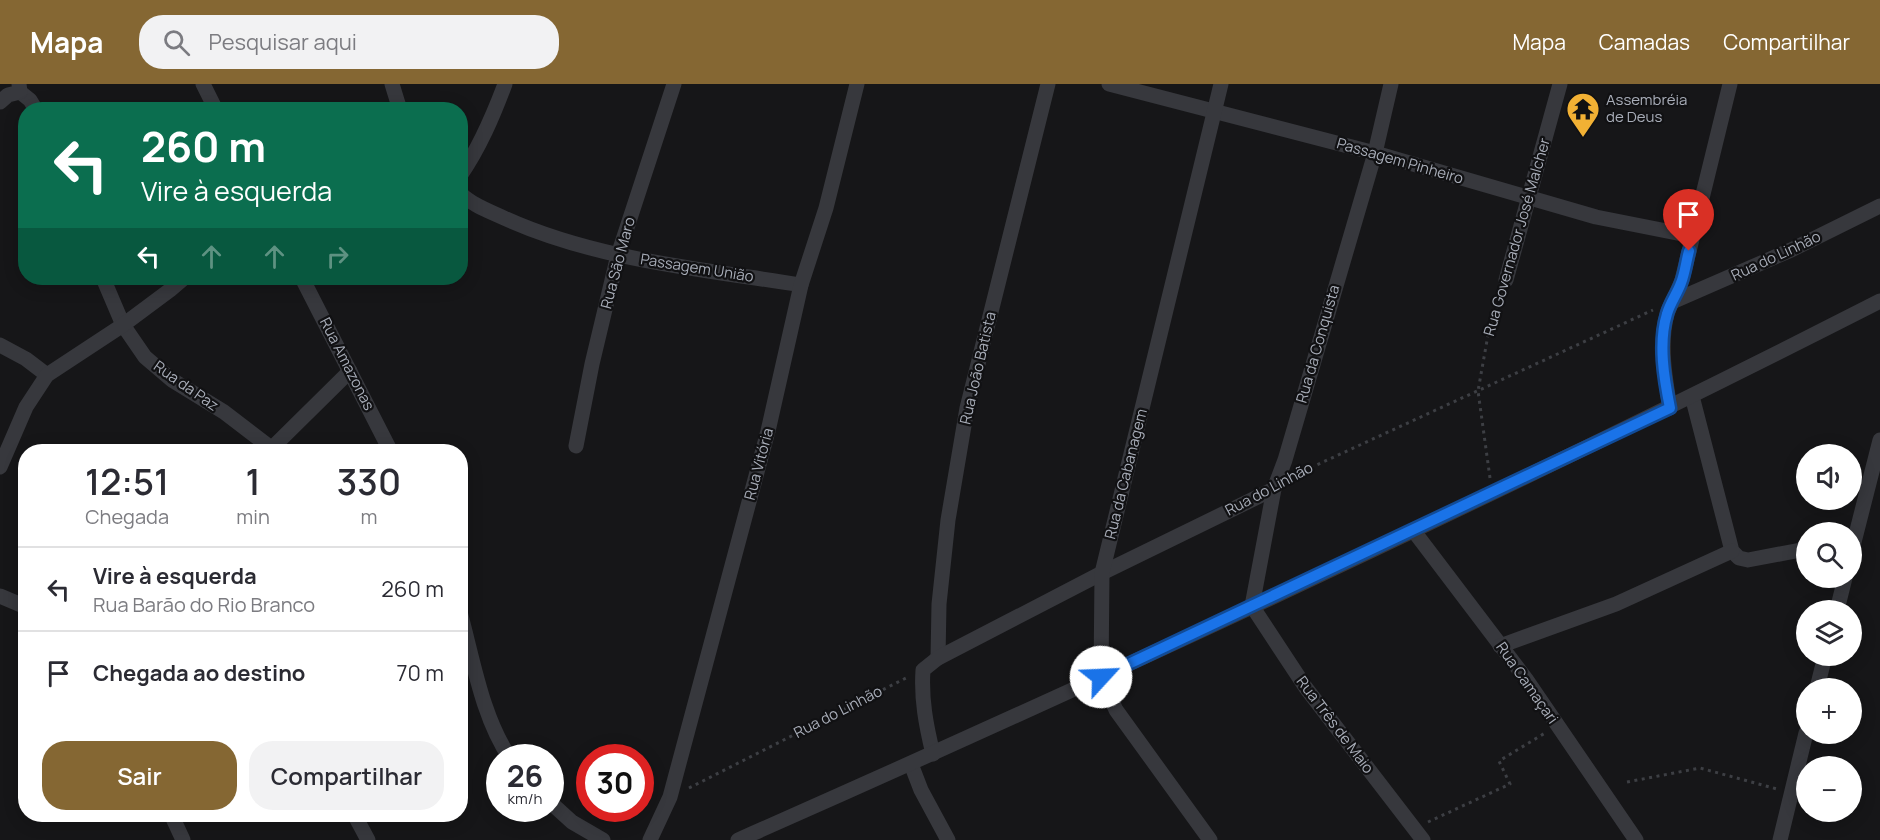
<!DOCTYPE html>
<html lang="pt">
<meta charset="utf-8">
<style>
body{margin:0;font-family:Manrope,sans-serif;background:#f2f2f3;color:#2b2b33;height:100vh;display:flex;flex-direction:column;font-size:22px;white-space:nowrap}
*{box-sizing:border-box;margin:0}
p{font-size:20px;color:#7c7c81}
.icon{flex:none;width:33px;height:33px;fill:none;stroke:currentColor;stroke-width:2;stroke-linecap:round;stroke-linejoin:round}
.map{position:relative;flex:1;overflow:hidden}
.side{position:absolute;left:18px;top:360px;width:450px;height:378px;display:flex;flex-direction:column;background:#fff;border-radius:24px;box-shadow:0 3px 15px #0003}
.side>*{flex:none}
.banner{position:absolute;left:18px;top:18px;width:450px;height:183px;border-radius:24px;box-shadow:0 3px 15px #0003;background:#0b6e4f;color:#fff;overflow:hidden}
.tools{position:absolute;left:1796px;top:360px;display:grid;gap:12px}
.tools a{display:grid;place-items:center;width:66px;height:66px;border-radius:50%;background:#fff;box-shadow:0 3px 15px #0003;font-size:30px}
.speed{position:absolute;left:486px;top:660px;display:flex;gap:12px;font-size:30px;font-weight:700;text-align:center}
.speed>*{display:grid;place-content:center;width:78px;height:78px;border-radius:50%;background:#fff;box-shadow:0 3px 15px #0003;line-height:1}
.speed small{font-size:15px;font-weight:400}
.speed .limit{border:9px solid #d22;background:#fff;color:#111}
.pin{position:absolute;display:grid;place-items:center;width:51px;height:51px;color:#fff;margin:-62px -26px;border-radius:50% 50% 50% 0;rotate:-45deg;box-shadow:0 0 6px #0007}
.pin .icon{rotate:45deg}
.me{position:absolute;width:66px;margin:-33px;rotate:65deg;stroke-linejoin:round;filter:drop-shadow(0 0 4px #0008)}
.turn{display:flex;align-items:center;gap:21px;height:126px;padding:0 24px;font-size:27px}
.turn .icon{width:78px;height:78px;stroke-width:2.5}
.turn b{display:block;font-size:42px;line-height:51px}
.lanes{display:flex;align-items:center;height:57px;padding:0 24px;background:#0003;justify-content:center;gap:30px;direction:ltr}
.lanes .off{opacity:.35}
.eta{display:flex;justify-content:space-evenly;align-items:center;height:102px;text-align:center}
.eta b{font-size:36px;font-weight:600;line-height:42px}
.action{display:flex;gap:12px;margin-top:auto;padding:12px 24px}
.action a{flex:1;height:69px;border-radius:24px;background:#856733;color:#fff;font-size:24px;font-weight:600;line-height:69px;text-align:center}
.action a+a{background:#f2f2f3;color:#2b2b33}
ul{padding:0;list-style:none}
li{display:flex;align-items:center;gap:18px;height:84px;padding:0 24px;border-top:2px solid #e1e1e2}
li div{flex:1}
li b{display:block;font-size:22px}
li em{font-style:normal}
header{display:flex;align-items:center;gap:36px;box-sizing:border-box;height:84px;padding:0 30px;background:#856733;color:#fff}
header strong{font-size:28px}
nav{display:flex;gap:33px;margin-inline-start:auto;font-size:21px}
.search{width:420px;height:54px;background:#f2f2f3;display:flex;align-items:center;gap:15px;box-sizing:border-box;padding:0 21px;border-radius:24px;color:#7c7c81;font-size:22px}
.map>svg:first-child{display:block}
</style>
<header>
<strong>Mapa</strong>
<div class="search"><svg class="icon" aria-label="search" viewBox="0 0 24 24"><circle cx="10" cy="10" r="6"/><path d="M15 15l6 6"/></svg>Pesquisar aqui</div>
<nav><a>Mapa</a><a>Camadas</a><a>Compartilhar</a></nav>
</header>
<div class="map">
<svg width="1880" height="756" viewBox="0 0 1880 756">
<rect width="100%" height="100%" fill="#161618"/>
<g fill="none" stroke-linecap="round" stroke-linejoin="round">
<!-- path -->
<g stroke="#3d3f44" stroke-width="3" stroke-dasharray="3 4.5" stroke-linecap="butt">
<polyline points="1297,390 1653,226"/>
<polyline points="1490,394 1478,307 1488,251 1502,209"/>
<polyline points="1627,698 1700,684 1777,705"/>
<polyline points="689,704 908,593"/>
<polyline points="1428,738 1510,700 1499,677 1545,649"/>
</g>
<!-- minor -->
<g stroke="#37383d" stroke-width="15">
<polyline points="203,0 216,26"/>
<polyline points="392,0 400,26"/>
<polyline points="1109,0 1375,69 1596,133 1692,152"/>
<polyline points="1391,0 1375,69 1285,376 1274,405 1252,522 1306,604 1423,756"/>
<polyline points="20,8 30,16 36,26"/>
<polyline points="0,18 8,11 20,8 19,0"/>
<path d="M 460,92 C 480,63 493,32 505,0"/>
<path d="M 460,109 C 472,121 489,127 504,134 C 596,176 702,185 801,201"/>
<polyline points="103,194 123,241 145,273 172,296 224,328 271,364"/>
<polyline points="302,194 391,368"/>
<polyline points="1506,196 1560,0"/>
<polyline points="1674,217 1791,166 1880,122"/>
<polyline points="0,261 26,275 47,291"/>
<polyline points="1692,312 1732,467 1739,474 1748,476 1806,465"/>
<path d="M 1670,324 C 1665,294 1659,260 1667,230 C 1670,221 1678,207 1682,196 L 1730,0"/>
<polyline points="576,362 592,280 618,171 674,0"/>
<polyline points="268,368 350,287"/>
<polyline points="0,383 26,323 47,291 123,241 170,206 184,194"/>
<polyline points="1413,446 1526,595 1636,756"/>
<polyline points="1851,470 1880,356"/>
<polyline points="0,512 26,523"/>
<polyline points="1837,526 1845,494"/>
<path d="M 460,528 C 473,575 482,633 510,674"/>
<polyline points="1500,562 1616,520 1732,467"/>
<polyline points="938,574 939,520 948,436 967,324 1048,0"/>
<polyline points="1817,604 1825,572"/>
<path d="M 933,670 C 926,641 921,615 923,586 L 938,574 L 1102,489 L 1274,405"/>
<polyline points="911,680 921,706 948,756"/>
<polyline points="550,718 572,738 603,756"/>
<polyline points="171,730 183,756"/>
<polyline points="354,730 368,756"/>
<polyline points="650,756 670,713 768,347 801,201 826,124 857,0"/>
<path d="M 738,756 C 1123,586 1505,408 1880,217"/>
<polyline points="1210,756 1116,626 1101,593 1102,489 1221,0"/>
<polyline points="1780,756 1806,649"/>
</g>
</g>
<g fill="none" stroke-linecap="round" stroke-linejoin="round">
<defs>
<path id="route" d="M 1101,593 L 1670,324 C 1664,294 1658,259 1667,230 C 1670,219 1677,210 1681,199 C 1685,189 1686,178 1689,167"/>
</defs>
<!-- route casing -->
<use href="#route" stroke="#114b97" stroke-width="15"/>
<!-- route -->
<use href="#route" stroke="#1a73e8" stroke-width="10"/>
</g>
<!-- icons -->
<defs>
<symbol id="temple-pin" viewBox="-11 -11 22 30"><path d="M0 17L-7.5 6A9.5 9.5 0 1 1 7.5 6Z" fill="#f2b134" stroke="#111113"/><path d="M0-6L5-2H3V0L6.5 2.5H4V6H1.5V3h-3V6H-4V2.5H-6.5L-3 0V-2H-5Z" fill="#111"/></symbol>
</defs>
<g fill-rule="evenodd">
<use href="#temple-pin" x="1564" y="6" width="38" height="52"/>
</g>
<g text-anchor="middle" stroke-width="4.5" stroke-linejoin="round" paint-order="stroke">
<!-- poi labels -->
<g font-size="15" fill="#a8adb8" stroke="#111113" text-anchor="start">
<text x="1606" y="21">Assembréia<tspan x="1606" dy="17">de Deus</tspan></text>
</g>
<!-- street labels -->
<g font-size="15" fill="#a8adb8" stroke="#111113">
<text transform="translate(1400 77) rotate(16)" y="5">Passagem Pinheiro</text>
<text transform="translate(1517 153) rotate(-74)" y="5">Rua Governador José Malcher</text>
<text transform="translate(1776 172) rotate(-25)" y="5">Rua do Linhão</text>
<text transform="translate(618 179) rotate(-75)" y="5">Rua São Maro</text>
<text transform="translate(697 184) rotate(9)" y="5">Passagem União</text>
<text transform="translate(1318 260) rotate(-74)" y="5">Rua da Conquista</text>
<text transform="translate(347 280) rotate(63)" y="5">Rua Amazonas</text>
<text transform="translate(978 284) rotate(-77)" y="5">Rua João Batista</text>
<text transform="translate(186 302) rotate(35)" y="5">Rua da Paz</text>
<text transform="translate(759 380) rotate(-75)" y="5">Rua Vitória</text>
<text transform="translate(1126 390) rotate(-76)" y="5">Rua da Cabanagem</text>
<text transform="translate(1269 405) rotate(-28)" y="5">Rua do Linhão</text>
<text transform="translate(1527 599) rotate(55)" y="5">Rua Camaçari</text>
<text transform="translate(838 628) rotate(-27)" y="5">Rua do Linhão</text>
<text transform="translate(1335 641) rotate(53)" y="5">Rua Três de Maio</text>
</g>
</g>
</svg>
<div class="tools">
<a><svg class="icon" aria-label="sound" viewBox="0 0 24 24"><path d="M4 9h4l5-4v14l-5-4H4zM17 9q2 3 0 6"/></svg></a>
<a><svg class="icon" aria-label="search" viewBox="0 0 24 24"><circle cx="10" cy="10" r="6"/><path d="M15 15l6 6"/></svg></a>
<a><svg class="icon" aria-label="layers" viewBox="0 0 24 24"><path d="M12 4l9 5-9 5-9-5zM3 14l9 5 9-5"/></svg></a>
<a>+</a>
<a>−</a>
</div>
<div class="speed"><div>26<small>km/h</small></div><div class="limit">30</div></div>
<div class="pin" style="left:1689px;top:167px;background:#d93025"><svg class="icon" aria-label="arrive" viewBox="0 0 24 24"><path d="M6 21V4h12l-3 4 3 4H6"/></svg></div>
<svg class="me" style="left:1101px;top:593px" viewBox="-20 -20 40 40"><circle r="19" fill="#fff"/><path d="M0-13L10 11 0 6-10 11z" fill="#1a73e8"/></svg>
<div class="banner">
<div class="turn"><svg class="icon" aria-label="left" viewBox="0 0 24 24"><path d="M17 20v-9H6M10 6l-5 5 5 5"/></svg><div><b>260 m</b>Vire à esquerda</div></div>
<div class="lanes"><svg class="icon" aria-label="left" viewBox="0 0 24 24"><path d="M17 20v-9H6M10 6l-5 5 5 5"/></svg><svg class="icon off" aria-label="ahead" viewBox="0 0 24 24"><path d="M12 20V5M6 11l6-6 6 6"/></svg><svg class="icon off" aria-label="ahead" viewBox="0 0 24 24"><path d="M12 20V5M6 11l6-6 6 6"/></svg><svg class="icon off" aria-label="right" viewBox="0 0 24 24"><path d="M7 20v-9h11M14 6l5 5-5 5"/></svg></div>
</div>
<section class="side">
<div class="eta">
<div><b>12:51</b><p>Chegada</p></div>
<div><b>1</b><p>min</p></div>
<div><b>330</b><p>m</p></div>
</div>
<ul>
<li><svg class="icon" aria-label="left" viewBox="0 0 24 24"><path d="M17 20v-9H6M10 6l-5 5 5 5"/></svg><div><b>Vire à esquerda</b><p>Rua Barão do Rio Branco</p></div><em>260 m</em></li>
<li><svg class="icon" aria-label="arrive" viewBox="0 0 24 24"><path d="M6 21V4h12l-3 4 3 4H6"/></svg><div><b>Chegada ao destino</b></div><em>70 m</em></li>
</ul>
<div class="action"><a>Sair</a><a>Compartilhar</a></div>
</section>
</div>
